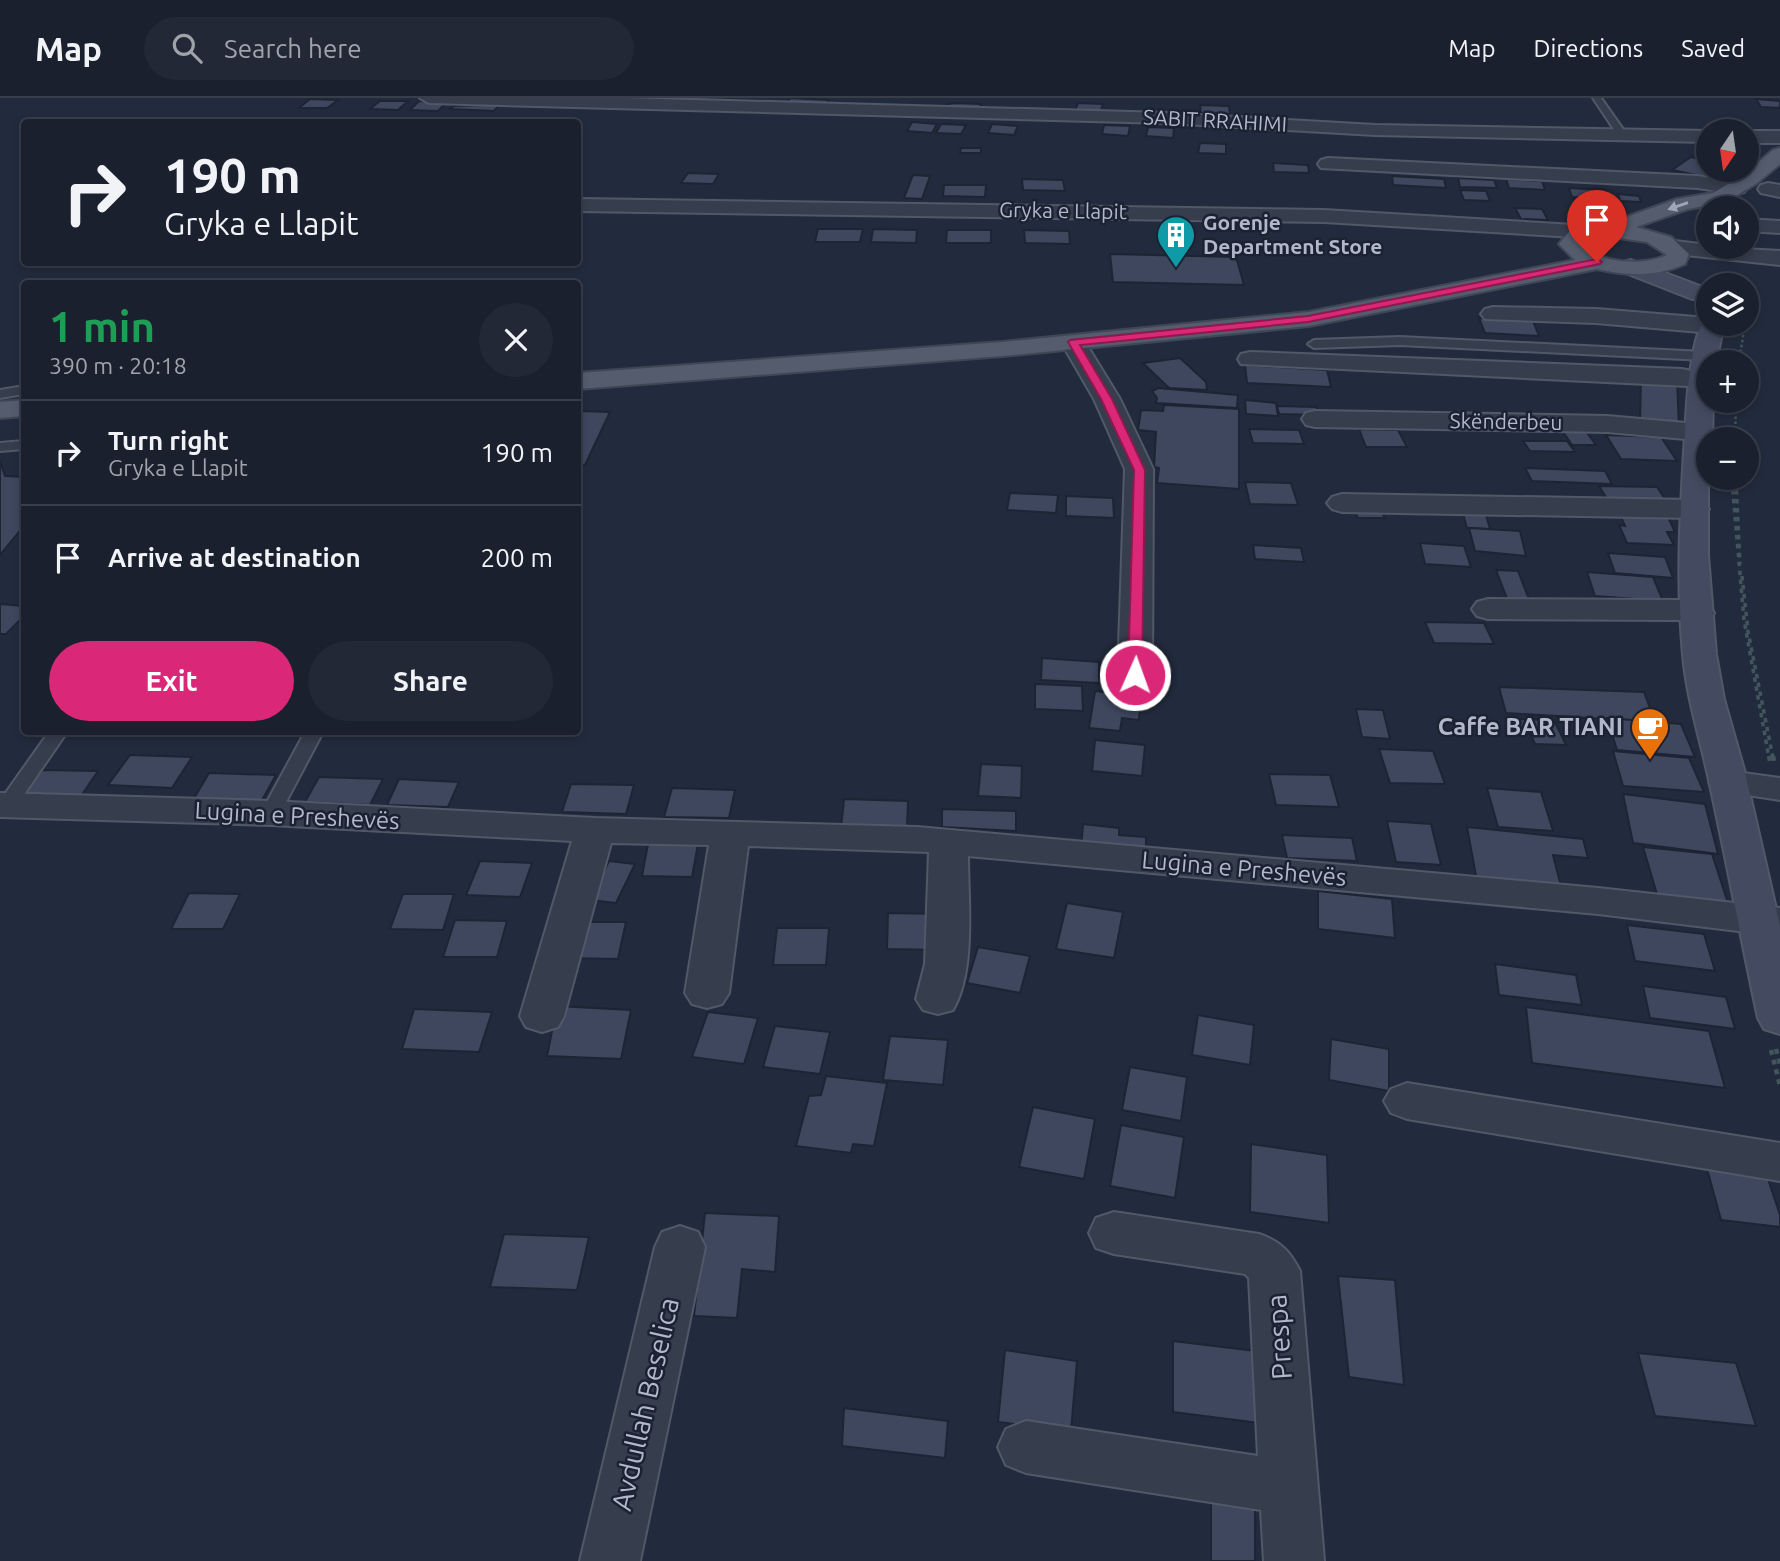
<!DOCTYPE html>
<meta charset="utf-8">
<style>
body{margin:0;font-family:Ubuntu,sans-serif;background:#232836;color:#f1f3f6;height:100vh;display:flex;flex-direction:column;font-size:26px;white-space:nowrap}
*{box-sizing:border-box;margin:0}
p{font-size:23px;color:#9fa3aa}
.icon{flex:none;width:38px;height:38px;fill:none;stroke:currentColor;stroke-width:2;stroke-linecap:round;stroke-linejoin:round}
.map{position:relative;flex:1;overflow:hidden}
.sheet{position:absolute;left:21px;top:182px;width:560px;height:455px;display:flex;flex-direction:column;background:#1a202e;border-radius:7px;box-shadow:0 4px 10px #0003,0 0 0 2px #383e4a}
.sheet>*{flex:none}
.top-card{position:absolute;left:21px;top:21px;width:560px;height:147px;border-radius:7px;box-shadow:0 4px 10px #0003,0 0 0 2px #383e4a;background:#1a202e;color:#f1f3f6;overflow:hidden}
.needle{width:46px;rotate:193deg}
.fabs{position:absolute;left:1696px;top:21px;display:grid;gap:14px}
.fabs a{display:grid;place-items:center;width:63px;height:63px;border-radius:50%;background:#1a202e;box-shadow:0 4px 10px #0003,0 0 0 2px #383e4a;font-size:35px}
.pin{position:absolute;display:grid;place-items:center;width:60px;height:60px;color:#fff;margin:-72px -30px;border-radius:50% 50% 50% 0;rotate:-45deg;box-shadow:0 0 7px #0007}
.pin .icon{rotate:45deg}
.me{position:absolute;width:77px;margin:-38px;rotate:2deg;stroke-linejoin:round;filter:drop-shadow(0 0 5px #0008)}
.turn{display:flex;align-items:center;gap:24px;height:147px;padding:0 28px;font-size:32px}
.turn .icon{width:91px;height:91px;stroke-width:2.5}
.turn b{display:block;font-size:49px;line-height:60px}
.round{display:grid;place-items:center;flex:none;width:74px;height:74px;border-radius:37px;background:#232836}
.summary{display:flex;align-items:center;justify-content:space-between;height:119px;padding:0 28px}
h1{font-size:42px;font-weight:700;line-height:52px;color:#1e9e55}
.button{display:flex;gap:14px;margin-top:auto;padding:14px 28px}
.button a{flex:1;height:80px;border-radius:42px;background:#db2777;color:#fff;font-size:28px;font-weight:700;line-height:80px;text-align:center}
.button a+a{background:#232836;color:#f1f3f6}
ul{padding:0;list-style:none}
li{display:flex;align-items:center;gap:21px;height:105px;padding:0 28px;border-top:2px solid #383e4a}
li div{flex:1}
li b{display:block;font-size:26px}
li em{font-style:normal}
header{display:flex;align-items:center;gap:42px;box-sizing:border-box;height:98px;padding:0 35px;background:#1a202e;border-bottom:2px solid #383e4a}
header strong{font-size:33px}
nav{display:flex;gap:38px;margin-inline-start:auto;font-size:24px}
.search{width:490px;height:63px;background:#232836;display:flex;align-items:center;gap:18px;box-sizing:border-box;padding:0 24px;border-radius:38px;color:#9fa3aa;font-size:26px}
.map>svg:first-child{display:block}
</style>
<header>
<strong>Map</strong>
<div class="search"><svg class="icon" aria-label="search" viewBox="0 0 24 24"><circle cx="10" cy="10" r="6"/><path d="M15 15l6 6"/></svg>Search here</div>
<nav><a>Map</a><a>Directions</a><a>Saved</a></nav>
</header>
<div class="map">
<svg width="1780" height="1463" viewBox="0 0 1780 1463">
<rect width="100%" height="100%" fill="#222b3d"/>
<!-- building -->
<g fill="#3e475e" stroke="#1d2434" stroke-width="2">
<polygon points="790,0 829,2 824,10 786,6"/>
<polygon points="310,1 338,2 327,10 299,10"/>
<polygon points="1756,1 1780,3 1780,10 1761,9"/>
<polygon points="380,3 408,3 398,12 370,11"/>
<polygon points="419,3 447,4 438,13 410,12"/>
<polygon points="487,5 501,5 494,13 450,11 454,8 485,7"/>
<polygon points="956,5 981,6 979,11 945,10 947,6"/>
<polygon points="1078,5 1103,6 1100,15 1075,13"/>
<polygon points="1200,7 1229,8 1230,16 1201,15"/>
<polygon points="912,24 937,26 932,35 907,33"/>
<polygon points="941,26 966,27 961,36 936,35"/>
<polygon points="992,26 1018,28 1014,37 988,35"/>
<polygon points="1104,27 1130,28 1128,38 1102,36"/>
<polygon points="1148,29 1174,30 1173,40 1146,38"/>
<polygon points="1200,45 1226,46 1226,56 1198,55"/>
<polygon points="961,50 981,50 981,55 960,55"/>
<polygon points="1691,59 1708,63 1708,72 1717,72 1707,79 1672,72"/>
<polygon points="1273,65 1308,67 1309,75 1274,74"/>
<polygon points="688,75 719,76 713,86 681,85"/>
<polygon points="913,77 930,78 922,101 904,100"/>
<polygon points="1392,78 1444,81 1446,90 1393,87"/>
<polygon points="1458,80 1494,82 1497,90 1460,89"/>
<polygon points="1022,81 1063,82 1065,93 1023,92"/>
<polygon points="1506,81 1542,83 1545,92 1509,90"/>
<polygon points="944,87 986,87 985,99 943,98"/>
<polygon points="1569,90 1605,92 1610,101 1572,99"/>
<polygon points="1460,92 1486,93 1490,103 1464,102"/>
<polygon points="1618,96 1639,98 1641,104 1620,103"/>
<polygon points="1574,100 1611,102 1616,111 1578,109"/>
<polygon points="1515,110 1542,111 1548,122 1521,121"/>
<polygon points="818,131 863,131 860,144 815,144"/>
<polygon points="873,131 917,132 916,145 871,144"/>
<polygon points="947,132 991,132 991,145 946,145"/>
<polygon points="1024,132 1069,133 1070,146 1025,145"/>
<polygon points="1110,156 1236,159 1244,187 1113,184"/>
<polygon points="1479,220 1533,223 1539,238 1485,235"/>
<polygon points="1180,260 1206,284 1207,292 1169,290 1143,265"/>
<polygon points="1245,267 1327,272 1331,289 1247,285"/>
<polygon points="1641,278 1677,281 1679,329 1640,325"/>
<polygon points="1158,290 1238,297 1237,310 1156,305 1157,300 1152,293"/>
<polygon points="1245,302 1276,305 1278,318 1246,316"/>
<polygon points="1164,307 1239,311 1239,391 1157,385 1159,370 1154,369 1156,334 1138,332 1141,312 1163,313"/>
<polygon points="1277,308 1316,309 1319,317 1279,316"/>
<polygon points="580,313 610,314 585,367 578,367 578,319"/>
<polygon points="1559,328 1582,328 1596,347 1572,347"/>
<polygon points="1249,331 1299,332 1304,346 1253,345"/>
<polygon points="1359,331 1398,332 1407,349 1366,349"/>
<polygon points="1606,337 1661,339 1677,363 1621,361"/>
<polygon points="1523,343 1567,343 1575,354 1530,353"/>
<polygon points="0,363 5,378 24,379 24,428 0,457"/>
<polygon points="1525,370 1605,373 1612,386 1532,383"/>
<polygon points="1245,384 1291,385 1298,407 1250,406"/>
<polygon points="1599,388 1657,389 1670,408 1611,407"/>
<polygon points="1010,395 1058,397 1056,415 1007,412"/>
<polygon points="1066,398 1113,400 1114,420 1066,418"/>
<polygon points="1461,408 1484,410 1490,431 1467,430"/>
<polygon points="1353,410 1379,410 1385,420 1358,420"/>
<polygon points="1620,417 1668,419 1675,434 1667,434 1674,447 1627,445 1619,427 1625,428"/>
<polygon points="1469,430 1520,433 1526,458 1475,453"/>
<polygon points="1420,445 1464,448 1471,469 1425,466"/>
<polygon points="1253,447 1301,450 1304,464 1255,461"/>
<polygon points="1608,455 1665,459 1673,480 1615,475"/>
<polygon points="1496,472 1518,473 1532,509 1510,508"/>
<polygon points="1587,474 1653,479 1663,503 1595,498"/>
<polygon points="0,506 24,508 24,518 6,536 0,536"/>
<polygon points="1425,524 1484,525 1494,546 1434,545"/>
<polygon points="1042,560 1099,564 1099,585 1041,582"/>
<polygon points="1035,586 1082,588 1083,613 1035,611"/>
<polygon points="1499,589 1644,594 1655,624 1506,615"/>
<polygon points="1095,593 1141,598 1139,622 1122,620 1120,633 1089,630"/>
<polygon points="1356,611 1383,612 1390,641 1362,639"/>
<polygon points="1607,620 1681,626 1695,659 1617,652"/>
<polygon points="1513,621 1554,622 1566,647 1535,646 1530,635 1519,635"/>
<polygon points="1095,642 1145,647 1142,678 1092,673"/>
<polygon points="1379,651 1433,653 1445,686 1390,685"/>
<polygon points="1613,653 1689,660 1704,694 1623,688"/>
<polygon points="130,657 192,659 172,690 108,687"/>
<polygon points="981,666 1022,668 1021,700 978,698"/>
<polygon points="42,672 98,673 81,698 24,697"/>
<polygon points="209,675 276,677 261,704 193,702"/>
<polygon points="1269,676 1330,677 1339,709 1276,707"/>
<polygon points="319,679 383,681 370,707 305,704"/>
<polygon points="399,681 459,684 448,709 387,707"/>
<polygon points="571,686 634,687 626,716 562,714"/>
<polygon points="672,690 735,692 729,720 664,719"/>
<polygon points="1487,690 1541,694 1553,733 1498,729"/>
<polygon points="1623,696 1705,706 1718,756 1633,745"/>
<polygon points="844,701 908,703 907,732 841,730"/>
<polygon points="942,711 1016,713 1016,733 942,729"/>
<polygon points="1387,723 1431,726 1441,767 1396,764"/>
<polygon points="1083,726 1119,730 1119,737 1146,739 1146,756 1081,751"/>
<polygon points="1467,729 1583,741 1588,760 1553,757 1562,792 1477,783"/>
<polygon points="1282,737 1352,740 1357,763 1287,760"/>
<polygon points="648,746 698,746 692,779 642,778"/>
<polygon points="1643,749 1712,756 1730,811 1659,803"/>
<polygon points="480,763 532,765 520,799 466,797"/>
<polygon points="609,763 635,766 616,805 590,802"/>
<polygon points="1318,793 1392,801 1395,840 1318,831"/>
<polygon points="189,795 240,796 223,831 171,831"/>
<polygon points="403,796 454,796 443,832 390,831"/>
<polygon points="1067,805 1123,814 1114,860 1056,851"/>
<polygon points="888,815 940,816 940,852 887,851"/>
<polygon points="455,822 507,823 497,859 443,859"/>
<polygon points="574,824 626,824 618,861 565,860"/>
<polygon points="1627,827 1704,836 1715,873 1635,863"/>
<polygon points="777,830 829,830 826,867 773,867"/>
<polygon points="978,849 1030,858 1020,895 967,885"/>
<polygon points="1495,866 1576,877 1582,907 1499,897"/>
<polygon points="1643,888 1726,899 1735,931 1650,920"/>
<polygon points="557,908 631,912 621,961 547,958"/>
<polygon points="1526,909 1709,933 1725,990 1532,965"/>
<polygon points="414,911 492,914 479,954 402,951"/>
<polygon points="708,914 758,920 744,966 692,959"/>
<polygon points="1198,917 1254,927 1250,967 1192,957"/>
<polygon points="775,928 830,934 820,976 763,969"/>
<polygon points="890,938 948,942 943,987 883,982"/>
<polygon points="1331,941 1389,951 1389,993 1329,982"/>
<polygon points="1130,969 1187,979 1181,1023 1122,1012"/>
<polygon points="826,978 887,985 874,1048 853,1046 851,1055 796,1048 809,998 821,997"/>
<polygon points="1033,1009 1095,1021 1084,1081 1019,1069"/>
<polygon points="1121,1027 1184,1039 1175,1100 1110,1088"/>
<polygon points="1251,1046 1327,1057 1329,1125 1250,1114"/>
<polygon points="1706,1067 1766,1075 1780,1117 1780,1129 1721,1122"/>
<polygon points="705,1115 779,1118 775,1174 742,1171 737,1220 694,1218"/>
<polygon points="504,1136 589,1139 577,1192 490,1189"/>
<polygon points="1338,1178 1395,1182 1404,1287 1349,1279"/>
<polygon points="1173,1243 1264,1254 1267,1326 1173,1314"/>
<polygon points="1005,1252 1077,1263 1071,1333 998,1324"/>
<polygon points="1638,1255 1736,1265 1756,1328 1655,1318"/>
<polygon points="844,1310 948,1323 945,1360 842,1348"/>
<polygon points="1211,1391 1255,1398 1255,1463 1211,1463"/>
</g>
<g fill="none" stroke-linecap="round" stroke-linejoin="round">
<defs>
<g id="lane">
<polygon points="1593,0 1601,0 1627,37 1625,39 1619,39"/>
<polygon points="1400,239 1704,254 1710,258 1704,262 1400,247 1314,250 1308,246 1314,242"/>
<polygon points="24,288 24,296 0,300 0,292"/>
<polygon points="24,343 24,351 0,353 0,345"/>
<polygon points="49,634 67,634 14,711 0,711 0,703"/>
<polygon points="305,634 323,634 278,719 264,719 261,715"/>
</g>
<g id="street">
<polygon points="420,0 623,0 1166,15 1375,27 1711,33 1708,33 1708,44 1375,37 1166,25 429,5"/>
<rect x="1746" y="33" width="34" height="12"/>
<polygon points="1328,60 1698,78 1744,86 1747,90 1744,94 1737,96 1698,90 1321,70 1318,66 1321,62"/>
<polygon points="1768,85 1780,87 1780,99 1761,95 1758,91 1761,87"/>
<polygon points="578,101 1324,112 1591,128 1599,129 1602,134 1599,139 1591,140 1324,124 578,113"/>
<polygon points="1746,121 1780,123 1780,135 1746,133"/>
<polygon points="1675,143 1708,147 1708,149 1780,153 1780,167 1667,155 1664,150 1667,145"/>
<polygon points="1493,209 1596,211 1708,220 1708,226 1724,228 1720,233 1712,235 1596,225 1485,221 1481,216 1485,211"/>
<polygon points="1073,237 1082,239 1120,301 1153,371 1152,577 1147,584 1135,587 1123,584 1118,577 1125,371 1094,301 1061,244 1064,239"/>
<polygon points="1250,254 1682,271 1708,277 1708,289 1241,266 1238,261 1241,256"/>
<polygon points="1315,313 1607,318 1697,326 1707,328 1711,334 1707,340 1697,342 1607,334 1315,329 1306,327 1302,321 1306,315"/>
<polygon points="1342,396 1694,402 1704,405 1709,411 1704,417 1694,420 1342,414 1332,411 1327,405 1332,399"/>
<polygon points="1488,501 1678,502 1709,508 1714,515 1709,522 1698,525 1678,522 1488,521 1477,518 1472,511 1477,504"/>
<polygon points="1728,673 1780,680 1780,702 1715,692 1709,684 1715,676"/>
<path d="M 0,695 L 271,703 L 595,720 L 917,729 L 1598,790 L 1780,810 L 1780,838 L 1598,816 L 968,758 C 968,803 976,872 953,912 L 938,916 L 923,912 L 916,901 L 925,866 L 929,754 L 748,748 L 729,895 L 722,906 L 707,910 L 692,906 L 685,895 L 709,747 L 611,745 L 564,918 L 558,929 L 542,934 L 526,929 L 520,918 L 572,743 L 271,727 L 0,719 Z"/>
<polygon points="1407,985 1780,1045 1780,1083 1407,1021 1391,1015 1384,1003 1391,991"/>
<path d="M 1114,1114 L 1259,1136 C 1280,1143 1290,1153 1300,1173 L 1324,1463 L 1264,1463 L 1261,1412 L 1026,1375 L 1006,1367 L 998,1349 L 1006,1331 L 1026,1323 L 1258,1358 L 1249,1180 L 1245,1176 L 1114,1156 L 1096,1150 L 1089,1135 L 1096,1120 Z"/>
<polygon points="680,1128 698,1134 705,1149 640,1463 580,1463 655,1149 662,1134"/>
</g>
<g id="secondary">
<polygon points="1631,162 1708,191 1708,201 1692,201 1623,174 1620,169 1623,164"/>
<path d="M 1708,220 L 1708,226 L 1724,226 L 1716,264 L 1708,264 L 1708,303 L 1713,303 L 1712,341 L 1708,341 L 1708,457 L 1716,556 L 1724,601 L 1745,675 L 1780,828 L 1780,936 L 1764,931 L 1758,920 C 1741,842 1727,764 1710,687 C 1701,643 1687,602 1683,557 C 1675,471 1682,390 1687,304 C 1688,288 1694,225 1708,220 Z"/>
</g>
<g id="primary">
<path d="M 1780,50 L 1780,66 L 1757,85 L 1726,104 L 1688,111 L 1636,129 L 1671,139 L 1689,156 L 1685,166 C 1657,179 1626,178 1597,171 L 1309,228 L 1002,258 L 578,291 L 578,275 L 1002,244 L 1309,214 L 1575,162 L 1559,146 L 1571,131 L 1604,127 L 1677,101 L 1713,95 L 1743,77 L 1773,52 ZM 1612,139 L 1647,144 L 1667,157 C 1643,168 1600,166 1582,146 L 1586,142 Z"/>
<polygon points="24,302 24,318 0,320 0,304"/>
</g>
</defs>
<!-- lane casing -->
<use href="#lane" stroke="#515868" stroke-width="4"/>
<!-- street casing -->
<use href="#street" stroke="#515868" stroke-width="4"/>
<!-- secondary casing -->
<use href="#secondary" stroke="#515868" stroke-width="4"/>
<!-- primary casing -->
<use href="#primary" stroke="#3f4656" stroke-width="4"/>
<!-- path-far2 -->
<g stroke="#42555c" stroke-width="2.5" stroke-dasharray="2.5 2.5" stroke-linecap="butt">
<polyline points="1739,264 1745,226"/>
<polyline points="1735,341 1736,303"/>
<polyline points="1732,380 1732,384"/>
<polyline points="1736,380 1736,384"/>
</g>
<!-- path-far1 -->
<g stroke="#42555c" stroke-width="3.5" stroke-dasharray="4.5 4.5" stroke-linecap="butt">
<polyline points="1732,383 1744,522 1769,660"/>
<polyline points="1736,383 1740,466"/>
<polyline points="1742,478 1748,533 1773,660"/>
</g>
<!-- path -->
<g stroke="#42555c" stroke-width="4.5" stroke-dasharray="5 5" stroke-linecap="butt">
<polyline points="1769,658 1770,663"/>
<polyline points="1773,658 1774,663"/>
<polyline points="1776,951 1780,967"/>
<polyline points="1771,952 1780,988"/>
</g>
<!-- lane -->
<use href="#lane" fill="#363d4d" fill-rule="evenodd"/>
<!-- street -->
<use href="#street" fill="#363d4d" fill-rule="evenodd"/>
<!-- secondary -->
<use href="#secondary" fill="#444b61" fill-rule="evenodd"/>
<!-- primary -->
<use href="#primary" fill="#545c6e" fill-rule="evenodd"/>
</g>
<!-- one-way arrows -->
<defs><path id="oneway-solid" d="M-6-.8H1V-3.2L6.5 0L1 3.2V.8H-6Z" transform="scale(1.75)"/></defs>
<use fill="#9fa6b7" href="#oneway-solid" transform="translate(1678 108) rotate(161)"/>
<!-- route -->
<polygon fill="#db2777" stroke="#8e194d" stroke-width="2" points="1597,161 1602,164 1600,166 1308,224 1080,247 1112,301 1145,372 1142,577 1135,582 1130,580 1128,577 1134,372 1101,301 1068,244 1070,242 1308,218"/>
<!-- icons -->
<defs>
<symbol id="building-pin" viewBox="-11 -11 22 30"><path d="M0 17L-7.5 6A9.5 9.5 0 1 1 7.5 6Z" fill="#0f9aa8" stroke="#1b2232"/><path d="M-4-6H4V6H1V3H-1V6H-4ZM-2.5-4.3h1.7v1.8h-1.7ZM.8-4.3h1.7v1.8H.8ZM-2.5-1h1.7V.8h-1.7ZM.8-1h1.7V.8H.8Z" fill="#fff"/></symbol>
<symbol id="cafe-pin" viewBox="-11 -11 22 30"><path d="M0 17L-7.5 6A9.5 9.5 0 1 1 7.5 6Z" fill="#e8710a" stroke="#1b2232"/><path d="M-5.5-4.5H6V0H3Q3 3.5 0 3.5H-2.5Q-5.5 3.5-5.5 0ZM3-3.2v2h1.7v-2ZM-6 4.5H4V6H-6Z" fill="#fff"/></symbol>
</defs>
<g fill-rule="evenodd">
<use href="#building-pin" x="1154" y="115" width="44" height="60"/>
<use href="#cafe-pin" x="1628" y="607" width="44" height="60"/>
</g>
<g text-anchor="middle" stroke-width="5" stroke-linejoin="round" paint-order="stroke">
<!-- far-street labels -->
<g font-size="21" fill="#b2b8c9" stroke="#1b2232">
<text transform="translate(1215 23) rotate(3)" y="7">SABIT RRAHIMI</text>
<text transform="translate(1063 113) rotate(1)" y="7">Gryka e Llapit</text>
<text transform="translate(1506 324) rotate(1)" y="7">Skënderbeu</text>
</g>
<!-- far-poi labels -->
<g font-size="21" font-weight="bold" fill="#b2b8c9" stroke="#1b2232" text-anchor="start">
<text x="1203" y="132">Gorenje<tspan x="1203" dy="24">Department Store</tspan></text>
</g>
<!-- poi labels -->
<g font-size="24" font-weight="bold" fill="#b2b8c9" stroke="#1b2232" text-anchor="end">
<text x="1623" y="637">Caffe BAR TIANI</text>
</g>
<!-- street labels -->
<g font-size="24" fill="#b2b8c9" stroke="#1b2232">
<text transform="translate(297 718) rotate(3)" y="8">Lugina e Preshevës</text>
<text transform="translate(1244 771) rotate(5)" y="8">Lugina e Preshevës</text>
</g>
<!-- near-street labels -->
<g font-size="28" fill="#b2b8c9" stroke="#1b2232">
<text transform="translate(1279 1239) rotate(-94)" y="10">Prespa</text>
<text transform="translate(645 1306) rotate(-77)" y="10">Avdullah Beselica</text>
</g>
</g>
</svg>
<div class="fabs">
<a><svg class="needle" viewBox="-14 -14 28 28"><path d="M0-13l5 13h-10z" fill="#e53935"/><path d="M0 13l5-13h-10z" fill="#9fa3aa"/></svg></a>
<a><svg class="icon" aria-label="sound" viewBox="0 0 24 24"><path d="M4 9h4l5-4v14l-5-4H4zM17 9q2 3 0 6"/></svg></a>
<a><svg class="icon" aria-label="layers" viewBox="0 0 24 24"><path d="M12 4l9 5-9 5-9-5zM3 14l9 5 9-5"/></svg></a>
<a>+</a>
<a>−</a>
</div>
<div class="pin" style="left:1597px;top:164px;background:#d93025"><svg class="icon" aria-label="arrive" viewBox="0 0 24 24"><path d="M6 21V4h12l-3 4 3 4H6"/></svg></div>
<svg class="me" style="left:1135px;top:577px" viewBox="-20 -20 40 40"><circle r="17" fill="#db2777" stroke="#fff" stroke-width="3"/><path d="M0-11L8 9 0 5-8 9z" fill="#fff"/></svg>
<div class="top-card">
<div class="turn"><svg class="icon" aria-label="right" viewBox="0 0 24 24"><path d="M7 20v-9h11M14 6l5 5-5 5"/></svg><div><b>190 m</b>Gryka e Llapit</div></div>
</div>
<section class="sheet">
<div class="summary"><div><h1>1 min</h1><p>390 m · 20:18</p></div><a class="round"><svg class="icon" aria-label="close" viewBox="0 0 24 24"><path d="M6 6l12 12M18 6L6 18"/></svg></a></div>
<ul>
<li><svg class="icon" aria-label="right" viewBox="0 0 24 24"><path d="M7 20v-9h11M14 6l5 5-5 5"/></svg><div><b>Turn right</b><p>Gryka e Llapit</p></div><em>190 m</em></li>
<li><svg class="icon" aria-label="arrive" viewBox="0 0 24 24"><path d="M6 21V4h12l-3 4 3 4H6"/></svg><div><b>Arrive at destination</b></div><em>200 m</em></li>
</ul>
<div class="button"><a>Exit</a><a>Share</a></div>
</section>
</div>
